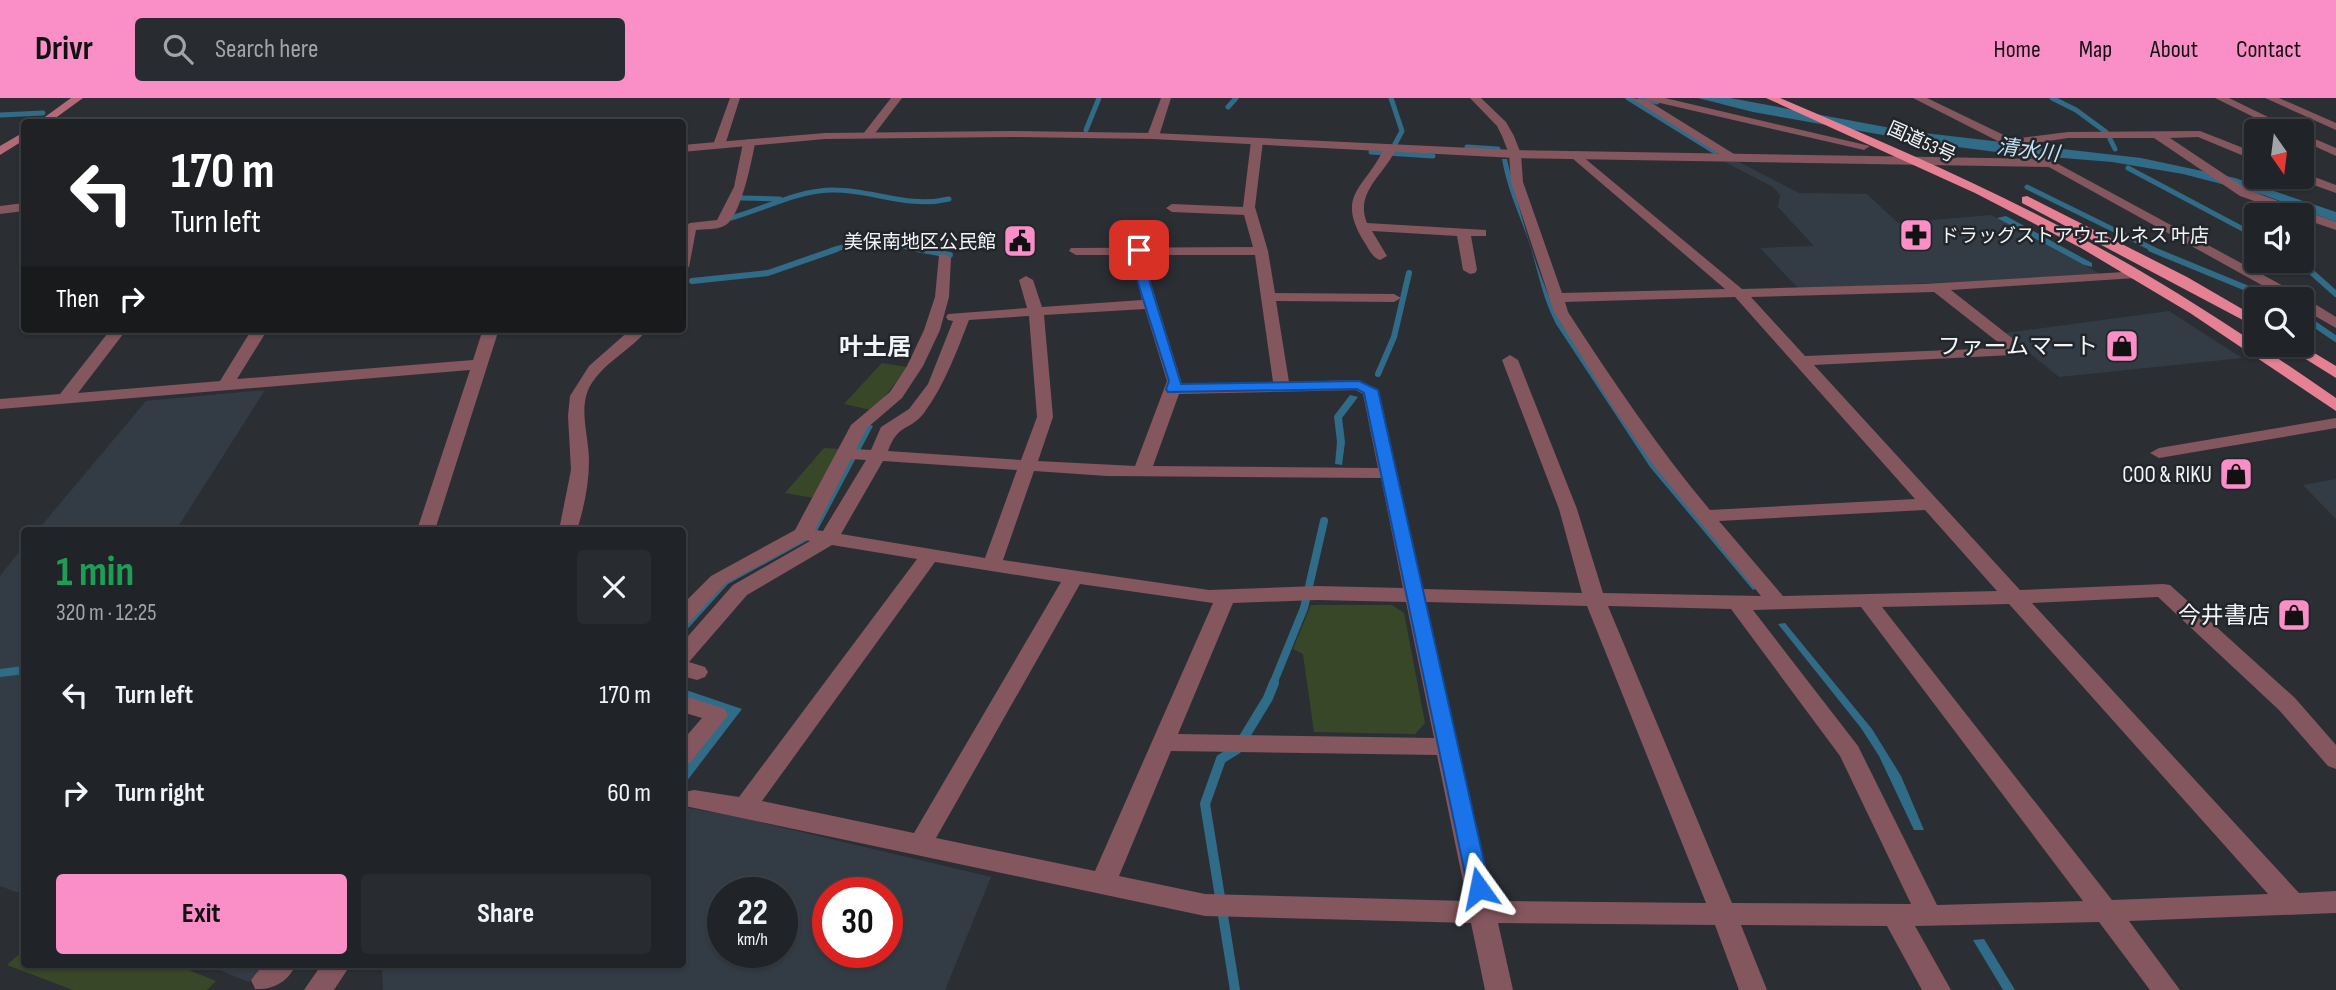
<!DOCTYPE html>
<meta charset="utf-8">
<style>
body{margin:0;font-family:"Sofia Sans Condensed","Noto Sans JP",sans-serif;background:#282b2f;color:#f1f3f6;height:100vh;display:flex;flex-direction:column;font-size:26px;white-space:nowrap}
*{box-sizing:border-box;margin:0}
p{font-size:23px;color:#a2a4a7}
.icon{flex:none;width:38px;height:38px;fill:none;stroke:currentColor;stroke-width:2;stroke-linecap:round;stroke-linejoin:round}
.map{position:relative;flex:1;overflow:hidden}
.panel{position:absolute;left:21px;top:429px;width:665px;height:441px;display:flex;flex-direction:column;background:#202327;border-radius:7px;box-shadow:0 2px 5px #0004,0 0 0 2px #3d4044}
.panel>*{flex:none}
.top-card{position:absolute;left:21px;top:21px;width:665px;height:214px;border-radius:7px;box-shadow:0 2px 5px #0004,0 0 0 2px #3d4044;background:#202124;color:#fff;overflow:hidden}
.needle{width:46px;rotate:166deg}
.controls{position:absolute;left:2244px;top:21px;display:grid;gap:14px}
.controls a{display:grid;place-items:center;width:70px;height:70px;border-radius:7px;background:#202327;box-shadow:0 2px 5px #0004,0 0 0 2px #3d4044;font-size:35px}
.speed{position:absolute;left:707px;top:779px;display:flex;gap:14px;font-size:35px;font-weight:700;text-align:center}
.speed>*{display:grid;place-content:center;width:91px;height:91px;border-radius:50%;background:#202327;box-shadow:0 2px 5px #0004,0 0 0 2px #3d4044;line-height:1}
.speed small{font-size:18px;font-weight:400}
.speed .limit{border:10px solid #d22;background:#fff;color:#111}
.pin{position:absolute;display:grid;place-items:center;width:60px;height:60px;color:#fff;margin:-30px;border-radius:14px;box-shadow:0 4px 10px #0006}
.me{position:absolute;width:77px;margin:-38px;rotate:348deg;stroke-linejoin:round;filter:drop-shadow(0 0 5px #0008)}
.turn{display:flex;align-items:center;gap:24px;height:147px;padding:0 35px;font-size:32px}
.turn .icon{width:91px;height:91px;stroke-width:2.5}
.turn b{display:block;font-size:49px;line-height:60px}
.then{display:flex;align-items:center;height:66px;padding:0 35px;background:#0003;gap:14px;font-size:26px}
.round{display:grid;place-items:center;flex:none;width:74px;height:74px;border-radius:7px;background:#282b2f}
.summary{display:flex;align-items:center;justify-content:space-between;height:119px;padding:0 35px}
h1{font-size:42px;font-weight:700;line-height:52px;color:#1e9e55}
.action{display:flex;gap:14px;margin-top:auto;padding:14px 35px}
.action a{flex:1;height:80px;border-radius:7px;background:#fa8fc8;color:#111;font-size:28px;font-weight:700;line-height:80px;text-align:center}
.action a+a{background:#282b2f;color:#f1f3f6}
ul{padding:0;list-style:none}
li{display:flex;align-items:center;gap:21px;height:98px;padding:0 35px}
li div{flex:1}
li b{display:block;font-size:26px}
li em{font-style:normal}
header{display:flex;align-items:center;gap:42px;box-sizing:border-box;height:98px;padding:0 35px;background:#fa8fc8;color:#111}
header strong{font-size:33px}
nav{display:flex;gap:38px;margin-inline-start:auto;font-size:24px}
.search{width:490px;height:63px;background:#282b2f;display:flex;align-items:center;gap:18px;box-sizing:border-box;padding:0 24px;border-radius:7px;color:#a2a4a7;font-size:26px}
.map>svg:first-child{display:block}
</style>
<header>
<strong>Drivr</strong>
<div class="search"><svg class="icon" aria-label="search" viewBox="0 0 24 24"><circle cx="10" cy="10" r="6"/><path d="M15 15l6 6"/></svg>Search here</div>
<nav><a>Home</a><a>Map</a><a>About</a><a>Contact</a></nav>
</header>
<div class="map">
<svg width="2336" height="892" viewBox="0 0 2336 892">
<rect width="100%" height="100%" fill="#2b2f34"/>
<!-- built -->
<g fill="#333c45" fill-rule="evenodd">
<polygon points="1725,64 1739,64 1799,95 1867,96 1898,125 1991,117 2102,177 1799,191 1760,150 1814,148 1778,109 1780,97 1773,89"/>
<polygon points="2169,213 2242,260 2059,279 2005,235"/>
<polygon points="265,292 176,432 38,432 146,303"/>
<polygon points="2336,381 2336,421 2303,387"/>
<polygon points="24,448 24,797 0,788 0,478"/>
<path d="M 683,709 L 738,719 L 991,779 L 945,892 L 383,892 L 382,866 L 682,866 ZM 723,794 L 782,794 L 782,854 L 723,854 ZM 828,794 L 887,794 L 887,854 L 828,854 Z"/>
<polygon points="204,866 268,866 249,884"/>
</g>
<!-- green -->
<g fill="#394729">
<polygon points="882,265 907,269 883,301 871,312 844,306"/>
<polygon points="824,350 840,351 814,400 785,395"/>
<polygon points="1311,507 1392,507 1404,515 1425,625 1415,636 1314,634 1303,556 1293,551"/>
<polygon points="24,852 24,866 174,866 216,883 207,892 73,892 7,867"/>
</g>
<!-- water -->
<g fill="#306b88">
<polygon points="1698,0 1730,0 1907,33 2141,60 2235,80 2336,114 2336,124 2264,97 2183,76 2112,64 2012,56 1934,46 1753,14"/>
<path d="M 1502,61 L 1507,61 C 1520,116 1536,175 1562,227 L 1759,489 L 1753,492 L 1650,369 L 1556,226 C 1542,199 1538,172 1529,144 C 1519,115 1507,91 1502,61 Z"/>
<polygon points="2006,118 2092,165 2092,169 2084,167 1997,120"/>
<polygon points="1350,297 1358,299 1342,320 1345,344 1342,367 1335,366 1337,344 1334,318"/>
<polygon points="868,326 873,328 814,439 728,486 683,536 683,528 724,482 808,435"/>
<polygon points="1785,525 1872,631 1901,678 1924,732 1914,732 1879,658 1861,630 1778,526"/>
<polygon points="683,591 742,611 683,688 682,669 724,615 683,599"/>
<polygon points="1984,841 2015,892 2003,892 1973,842"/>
</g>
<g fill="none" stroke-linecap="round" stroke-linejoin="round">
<!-- stream-far3 -->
<g stroke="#306b88" stroke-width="5">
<polyline points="1391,0 1402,33 1395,46"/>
<polyline points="1628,0 1715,54"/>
<polyline points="1640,0 1657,4"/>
<polyline points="2052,0 2076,12 2106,34"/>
<polyline points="1228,9 1236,0"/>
<polyline points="0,17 43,15"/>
<polyline points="1086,32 1099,0"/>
<polyline points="2110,41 2115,51"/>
<polyline points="1467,49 1498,51"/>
<polyline points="1371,54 1433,58"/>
<polyline points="2128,70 2256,138"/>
<polyline points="2027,89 2155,152"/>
<polyline points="741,100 780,101"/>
<path d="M 731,120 C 764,111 796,93 831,92 C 872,91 907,111 949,101"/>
<path d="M 832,152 C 862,142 895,147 926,152"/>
</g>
<!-- stream-far2 -->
<g stroke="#306b88" stroke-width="6">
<polyline points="917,151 950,157"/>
<polyline points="2151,151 2273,201"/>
<polyline points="2299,163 2336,196"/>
<polyline points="692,183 768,175 837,151"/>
<polyline points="2301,217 2336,241"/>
<polyline points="1378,276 1394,239 1409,175"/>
</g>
<!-- stream-far1 -->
<g stroke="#306b88" stroke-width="8">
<polyline points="0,575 24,572"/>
<polyline points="1273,586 1304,510 1324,423"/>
</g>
<!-- stream -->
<polyline stroke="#306b88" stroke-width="10" points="1235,892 1205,706 1221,661 1237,651 1268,600 1274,585"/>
<!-- minor -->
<g fill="#84565d" fill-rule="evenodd">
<polygon points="730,0 740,0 725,47 715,49 713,47"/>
<polygon points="891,0 902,0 873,38 865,38 863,36"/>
<polygon points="1161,0 1171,0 1159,38 1153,41 1147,38"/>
<path d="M 1470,0 L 1481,0 L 1506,24 L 1514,38 L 1521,56 L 1523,84 L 1562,195 L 1725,191 L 1572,60 L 1570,57 L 1576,53 L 1742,191 L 1923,186 L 2141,173 L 2141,179 L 2136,180 L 1951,192 L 2012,240 L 2015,254 L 2013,257 L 1814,267 L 2020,492 L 2163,486 L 2170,487 L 2295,600 L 2336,647 L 2336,671 L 2328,668 L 2279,612 L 2158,499 L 2032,505 L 2299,795 L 2336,793 L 2336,815 L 2129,823 L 2180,892 L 2150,892 L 2099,824 L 1915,828 L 1951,892 L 1922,892 L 1887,828 L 1741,827 L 1767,892 L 1739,892 L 1715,827 L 1498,825 L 1513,892 L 1485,892 L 1471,825 L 1205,818 L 685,708 L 682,702 L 685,694 L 694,692 L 739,699 L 917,461 L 832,447 L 747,497 L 689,564 L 705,569 L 708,574 L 705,579 L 697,582 L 682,578 L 682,545 L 733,487 L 810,443 L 806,442 L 725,486 L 689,525 L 682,527 L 682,507 L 711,478 L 795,432 L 851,327 L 890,294 L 907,268 L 924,232 L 935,199 L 939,157 L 944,156 L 951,160 L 949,199 L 940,232 L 923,268 L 902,300 L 867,330 L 856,351 L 871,352 L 881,329 L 909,311 L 928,286 L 953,223 L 948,222 L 946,219 L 948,216 L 1027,210 L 1019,182 L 1026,178 L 1033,182 L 1042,209 L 1142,202 L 1132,157 L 1076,157 L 1069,153 L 1071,150 L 1253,149 L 1244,117 L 1172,114 L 1166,110 L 1172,106 L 1243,109 L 1251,43 L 1257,40 L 1263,43 L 1255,109 L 1268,153 L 1275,195 L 1394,196 L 1401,200 L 1394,204 L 1276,203 L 1289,284 L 1359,282 L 1379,293 L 1423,491 L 1582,495 L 1559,411 L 1502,262 L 1510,257 L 1518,262 L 1577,411 L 1603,495 L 1761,498 L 1654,368 L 1614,311 L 1554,214 L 1511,84 L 1509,56 L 1502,38 L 1497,28 ZM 1146,157 L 1255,157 L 1273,284 L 1182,286 L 1151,185 ZM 1934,194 L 1999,245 L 1999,250 L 1805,258 L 1751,199 ZM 1735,199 L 1736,200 L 1915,401 L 1710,412 C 1657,349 1613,283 1568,214 L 1565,204 ZM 1145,211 L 1167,283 L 1135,368 L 1038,363 L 1053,319 L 1044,217 ZM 1029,218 L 1037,319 L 1021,362 L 888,353 C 899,324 909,334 924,315 C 945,286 956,255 969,222 ZM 1356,292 L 1363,296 L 1378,370 L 1153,368 L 1179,296 ZM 851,361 L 866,362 L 823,433 L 815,432 ZM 883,363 L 1017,372 L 985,460 L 841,436 ZM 1034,373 L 1107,378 L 1381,380 L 1403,490 L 1317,488 L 1209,492 L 1003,462 ZM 1925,412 L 1997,493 L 1783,498 L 1719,423 ZM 935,464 L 1061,484 L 914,735 L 762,703 ZM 1080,486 L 1213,505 L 1095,773 L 936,740 ZM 1317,502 L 1406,504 L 1434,640 L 1178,636 L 1233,505 ZM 1426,504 L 1587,508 L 1706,805 L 1493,803 ZM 2009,506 L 2268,796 L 2112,802 L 1882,509 ZM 1608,508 L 1731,511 L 1840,658 L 1911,806 L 1732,805 ZM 1861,509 L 2083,803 L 1937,807 L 1858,648 L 1753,512 ZM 1171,653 L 1437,657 L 1467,803 L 1205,796 L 1119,778 Z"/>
<polygon points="1631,0 1647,2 1646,0 1665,0 1870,48 1864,52 1647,2 1734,56 1734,62 1730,63"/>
<polygon points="1913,0 1927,0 2012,41 2068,34 2200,33 2256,55 2256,63 2198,39 2170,40 2248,92 2336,124 2336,132 2301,120 2301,117 2294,117 2240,98 2154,40 2068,40 2023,47 2302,198 2336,219 2336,230 2301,210 2301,201 2287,201 2047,68"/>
<polygon points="2215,0 2229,0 2297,33 2282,33"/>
<polygon points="2265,0 2279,0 2336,25 2336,32"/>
<polygon points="2301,35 2336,50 2336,58 2301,42"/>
<path d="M 749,41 L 755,45 C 752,62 740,122 724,128 C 716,132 704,131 696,132 L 689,169 L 682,173 L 683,129 L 690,125 L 717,122 L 734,89 L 743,45 Z"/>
<path d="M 1390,46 L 1396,50 L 1394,55 C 1381,79 1355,96 1367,125 L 1486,132 L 1486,138 L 1471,138 L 1477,172 L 1475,175 L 1470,176 L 1463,172 L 1457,138 L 1372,133 L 1387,158 L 1380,162 C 1371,159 1368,149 1363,142 C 1335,95 1367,89 1384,50 Z"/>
<polygon points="2301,74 2336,87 2336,95 2297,81 2295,79 2301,79"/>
<polygon points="111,231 127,231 78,295 220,283 252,231 268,231 237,281 473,262 483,231 499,231 435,432 417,432 470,272 0,311 0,301 60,296"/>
<path d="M 631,231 L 648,231 C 631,252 604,264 590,288 C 578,311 589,338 589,363 C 589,386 584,410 577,432 L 559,432 L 571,372 L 568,318 L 570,298 L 589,268 Z"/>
<polygon points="2336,320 2336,330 2159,360 2150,355 2159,350"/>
<polygon points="682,597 725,611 728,617 690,665 682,668 682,643 702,620 682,614"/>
<path d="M 264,866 L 296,866 C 289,883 274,892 255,891 L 251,882 Z"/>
<polygon points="322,866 351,866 334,892 304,892"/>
</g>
<!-- tertiary -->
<g fill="#84565d" fill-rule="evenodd">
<polygon points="1011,33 1153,35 1515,52 2051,61 2057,65 2051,69 1515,60 1153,41 1011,39 825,41 682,54 682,47 825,35"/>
<polygon points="24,105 24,113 0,116 0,108"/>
</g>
<!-- secondary -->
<g fill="#b26a77" fill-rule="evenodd">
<polygon points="71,0 83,0 50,24 38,24"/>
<polygon points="24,34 24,42 0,57 0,48"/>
</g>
<!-- trunk -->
<g fill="#e68093" fill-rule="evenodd">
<path d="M 1766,0 L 1780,0 C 1885,45 1989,89 2089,144 C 2176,191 2256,245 2336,300 L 2336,313 L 2190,215 L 2081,150 L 1975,95 Z"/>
<polygon points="2027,98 2187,179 2256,219 2256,229 2022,105 2022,99"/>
<polygon points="2283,247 2301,247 2336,268 2336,280"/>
</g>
</g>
<!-- route -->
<polygon fill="#1a73e8" stroke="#114b97" stroke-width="2" points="1139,149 1144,152 1150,185 1181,286 1359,283 1378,292 1490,790 1486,796 1479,799 1471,796 1468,790 1364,295 1357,291 1168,294 1166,291 1169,283 1138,185 1133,152"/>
<!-- icons -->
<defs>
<symbol id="pharmacy-square" viewBox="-11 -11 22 22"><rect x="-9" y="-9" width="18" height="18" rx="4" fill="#fa8fc8" stroke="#22262a"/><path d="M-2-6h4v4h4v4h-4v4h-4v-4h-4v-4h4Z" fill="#111"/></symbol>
<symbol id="civic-square" viewBox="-11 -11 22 22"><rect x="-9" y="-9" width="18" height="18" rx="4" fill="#fa8fc8" stroke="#22262a"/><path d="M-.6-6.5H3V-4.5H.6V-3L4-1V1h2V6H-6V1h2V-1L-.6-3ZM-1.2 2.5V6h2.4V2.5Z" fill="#111"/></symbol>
<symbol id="shop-square" viewBox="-11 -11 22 22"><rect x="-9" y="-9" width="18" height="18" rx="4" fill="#fa8fc8" stroke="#22262a"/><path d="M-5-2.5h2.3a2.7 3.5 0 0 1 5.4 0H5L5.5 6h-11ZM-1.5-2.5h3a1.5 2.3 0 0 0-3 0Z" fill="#111"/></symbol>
</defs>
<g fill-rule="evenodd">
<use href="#pharmacy-square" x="1897" y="118" width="38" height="38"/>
<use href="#civic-square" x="1001" y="124" width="38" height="38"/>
<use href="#shop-square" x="2103" y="229" width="38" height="38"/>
<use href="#shop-square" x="2217" y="357" width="38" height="38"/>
<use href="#shop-square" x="2275" y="498" width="38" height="38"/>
</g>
<g text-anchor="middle" stroke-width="5" stroke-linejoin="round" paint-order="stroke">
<!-- far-street labels -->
<g font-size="19" fill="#f2f5f8" stroke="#22262a">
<text transform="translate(1922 43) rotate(24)" y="7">国道53号</text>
</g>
<!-- far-poi labels -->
<g font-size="19" fill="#f2f5f8" stroke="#22262a" text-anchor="start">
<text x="1940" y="144">ドラッグストアウェルネス 叶店</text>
<text x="996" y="150" text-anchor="end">美保南地区公民館</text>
</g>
<!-- far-water labels -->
<g font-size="21" font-style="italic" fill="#c2e2f5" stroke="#22262a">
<text transform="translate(2028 52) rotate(7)" y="7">清水川</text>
</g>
<!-- poi labels -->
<g font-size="23" fill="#f2f5f8" stroke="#22262a" text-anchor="end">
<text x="2098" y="256">ファームマート</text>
<text x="2212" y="384">COO &amp; RIKU</text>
<text x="2270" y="525">今井書店</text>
</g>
<!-- neighbourhood labels -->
<g font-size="24" font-weight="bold" fill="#f2f5f8" stroke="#22262a">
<text x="875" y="257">叶土居</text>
</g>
</g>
</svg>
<div class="controls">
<a><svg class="needle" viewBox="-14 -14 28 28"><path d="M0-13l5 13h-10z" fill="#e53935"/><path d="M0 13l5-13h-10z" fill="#a2a4a7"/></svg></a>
<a><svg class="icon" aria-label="sound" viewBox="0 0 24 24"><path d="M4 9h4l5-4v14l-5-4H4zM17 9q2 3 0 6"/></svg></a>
<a><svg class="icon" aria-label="search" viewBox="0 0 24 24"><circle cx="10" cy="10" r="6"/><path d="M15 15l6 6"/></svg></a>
</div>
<div class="speed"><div>22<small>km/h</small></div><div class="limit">30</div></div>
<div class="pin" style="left:1139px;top:152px;background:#d93025"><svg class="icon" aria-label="arrive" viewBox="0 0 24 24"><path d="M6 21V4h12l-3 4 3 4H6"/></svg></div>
<svg class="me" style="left:1479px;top:790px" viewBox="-20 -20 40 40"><path d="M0-17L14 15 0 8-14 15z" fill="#1a73e8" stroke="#fff" stroke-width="4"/></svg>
<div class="top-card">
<div class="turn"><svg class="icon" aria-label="left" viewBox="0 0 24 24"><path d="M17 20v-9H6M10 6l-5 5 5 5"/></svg><div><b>170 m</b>Turn left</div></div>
<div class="then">Then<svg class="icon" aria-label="right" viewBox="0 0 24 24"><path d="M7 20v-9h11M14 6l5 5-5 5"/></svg></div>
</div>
<section class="panel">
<div class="summary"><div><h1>1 min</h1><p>320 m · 12:25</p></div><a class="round"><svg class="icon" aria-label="close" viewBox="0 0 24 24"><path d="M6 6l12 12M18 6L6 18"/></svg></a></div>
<ul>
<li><svg class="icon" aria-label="left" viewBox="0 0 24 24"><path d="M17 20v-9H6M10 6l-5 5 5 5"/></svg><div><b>Turn left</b></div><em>170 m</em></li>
<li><svg class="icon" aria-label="right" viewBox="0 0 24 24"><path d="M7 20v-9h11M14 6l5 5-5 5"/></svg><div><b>Turn right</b></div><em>60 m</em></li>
</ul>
<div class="action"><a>Exit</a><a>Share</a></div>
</section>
</div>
